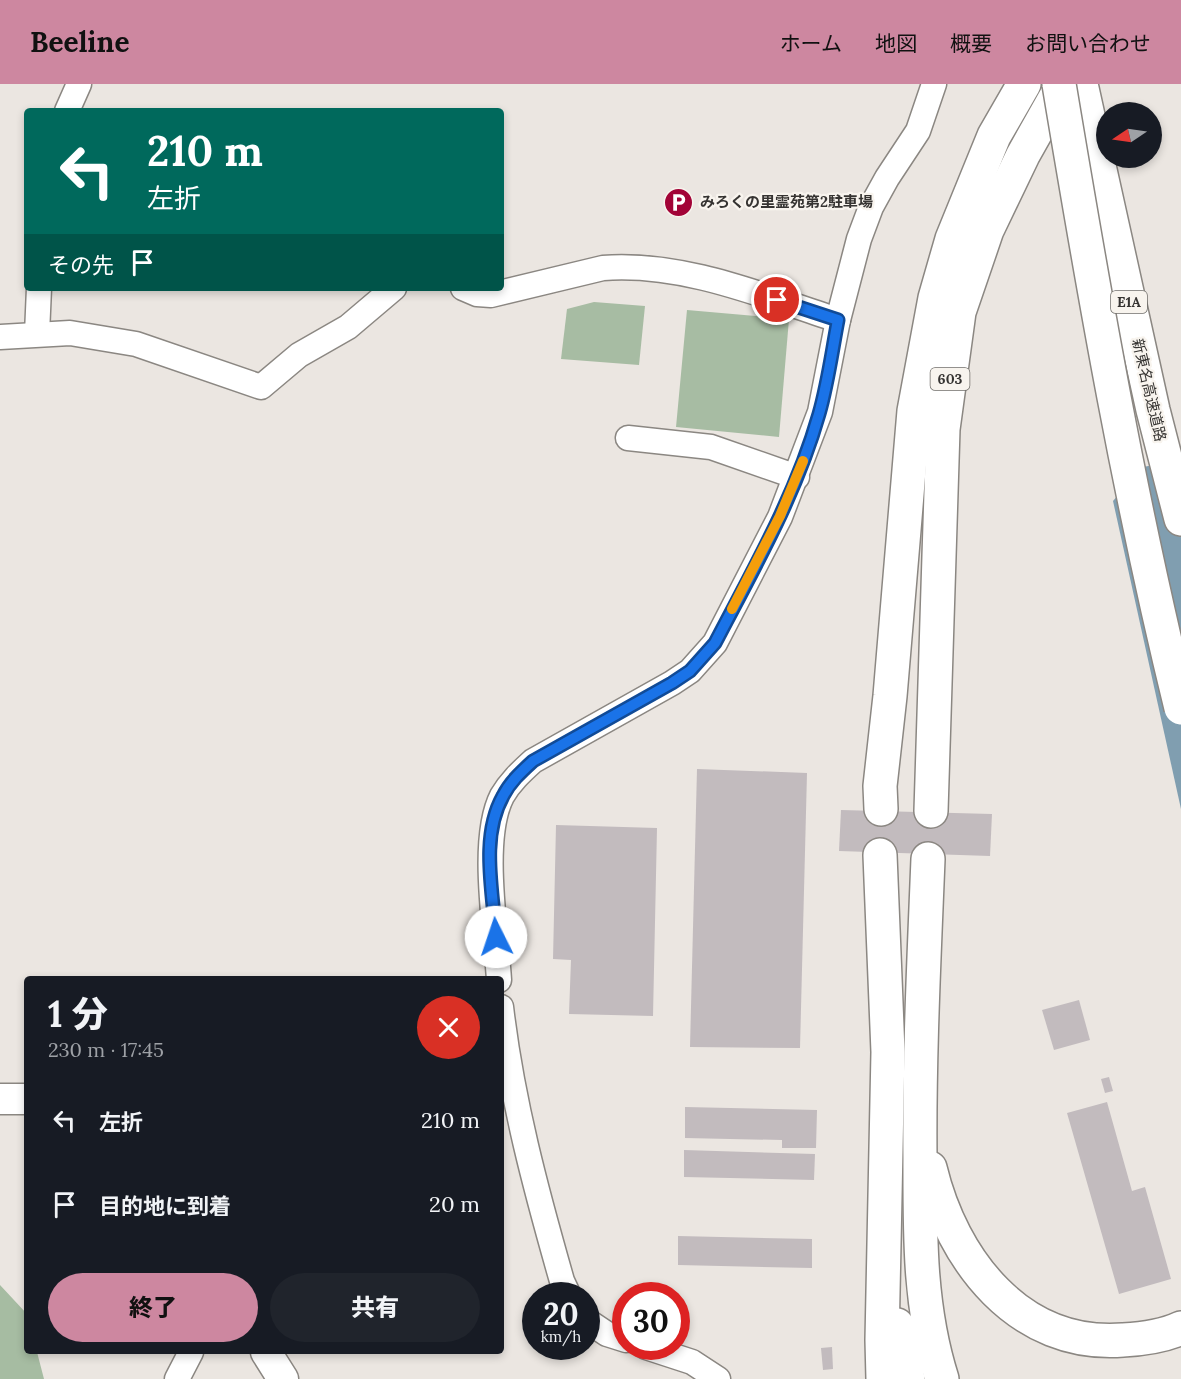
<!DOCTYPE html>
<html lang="ja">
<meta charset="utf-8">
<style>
body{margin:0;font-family:Lora,"Noto Sans JP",serif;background:#20242c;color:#f1f3f6;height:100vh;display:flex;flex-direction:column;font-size:22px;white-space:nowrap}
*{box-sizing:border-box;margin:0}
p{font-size:20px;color:#9ea1a6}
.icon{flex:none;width:33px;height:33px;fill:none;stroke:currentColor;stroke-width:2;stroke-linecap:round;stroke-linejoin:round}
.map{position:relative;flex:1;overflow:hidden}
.panel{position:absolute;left:24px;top:892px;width:480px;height:378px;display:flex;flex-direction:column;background:#171b24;border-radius:6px;box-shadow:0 3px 9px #0003}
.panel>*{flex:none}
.banner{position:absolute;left:24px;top:24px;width:480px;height:183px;border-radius:6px;box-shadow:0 3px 9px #0003;background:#00695c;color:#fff;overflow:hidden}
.needle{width:39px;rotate:257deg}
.fabs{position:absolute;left:1096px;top:18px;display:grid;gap:12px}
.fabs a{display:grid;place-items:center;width:66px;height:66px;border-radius:50%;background:#171b24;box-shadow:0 3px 9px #0003;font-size:30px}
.speed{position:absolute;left:522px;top:1198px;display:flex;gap:12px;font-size:30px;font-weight:700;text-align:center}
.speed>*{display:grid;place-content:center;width:78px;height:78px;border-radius:50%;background:#171b24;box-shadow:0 3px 9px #0003;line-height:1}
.speed small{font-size:15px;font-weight:400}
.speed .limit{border:9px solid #d22;background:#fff;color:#111}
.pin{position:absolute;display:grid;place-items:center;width:51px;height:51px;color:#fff;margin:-26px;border:3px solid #fff;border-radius:50%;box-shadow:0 2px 6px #0007}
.me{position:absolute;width:66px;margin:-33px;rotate:356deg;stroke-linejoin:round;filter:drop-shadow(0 0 4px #0008)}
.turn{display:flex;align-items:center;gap:21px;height:126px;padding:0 24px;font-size:27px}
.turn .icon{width:78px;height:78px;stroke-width:2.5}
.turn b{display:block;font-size:42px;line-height:51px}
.then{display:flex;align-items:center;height:57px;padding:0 24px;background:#0003;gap:12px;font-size:22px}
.round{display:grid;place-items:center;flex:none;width:63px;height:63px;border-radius:32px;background:#20242c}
.headline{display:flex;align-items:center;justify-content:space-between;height:102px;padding:0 24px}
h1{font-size:36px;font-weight:800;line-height:45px}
.primary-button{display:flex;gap:12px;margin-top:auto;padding:12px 24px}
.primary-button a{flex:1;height:69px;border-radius:36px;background:#cd87a0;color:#111;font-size:24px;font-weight:800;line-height:69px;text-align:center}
.primary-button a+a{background:#20242c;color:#f1f3f6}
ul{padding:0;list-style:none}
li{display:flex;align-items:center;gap:18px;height:84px;padding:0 24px}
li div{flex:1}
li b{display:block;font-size:22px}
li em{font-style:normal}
header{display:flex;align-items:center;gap:36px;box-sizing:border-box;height:84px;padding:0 30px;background:#cd87a0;color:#111}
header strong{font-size:28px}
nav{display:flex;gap:33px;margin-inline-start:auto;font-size:21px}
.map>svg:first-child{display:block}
</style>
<header>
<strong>Beeline</strong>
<nav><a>ホーム</a><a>地図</a><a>概要</a><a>お問い合わせ</a></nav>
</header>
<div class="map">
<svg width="1181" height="1295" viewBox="0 0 1181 1295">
<rect width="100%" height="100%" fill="#ebe6e1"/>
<!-- green -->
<g fill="#a7bca3">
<polygon points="594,218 645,222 639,281 561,275 567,225"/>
<polygon points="687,226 789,235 779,353 676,343"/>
</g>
<!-- forest -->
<polygon fill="#a6bca2" points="0,1201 27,1230 27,1268 37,1268 44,1295 0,1295"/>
<!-- water -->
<polygon fill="#809eb0" points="1181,376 1181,725 1113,417 1143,383"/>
<!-- building -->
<g fill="#c2bbbe">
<polygon points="697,685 807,689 800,964 690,963"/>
<polygon points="841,726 992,730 990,772 839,767"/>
<polygon points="556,741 657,744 653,932 569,930 571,876 553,875"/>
<polygon points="1079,916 1090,956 1054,966 1042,926"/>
<polygon points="1109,993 1113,1007 1105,1009 1101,995"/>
<polygon points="1107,1018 1132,1107 1145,1103 1171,1195 1119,1210 1067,1029"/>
<polygon points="685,1023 817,1026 816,1064 782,1064 782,1056 685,1054"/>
<polygon points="684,1066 815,1070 814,1096 684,1093"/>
<polygon points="678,1152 812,1155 812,1184 678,1181"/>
<polygon points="832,1263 833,1285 823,1286 821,1264"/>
</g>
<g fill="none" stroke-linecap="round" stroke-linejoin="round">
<defs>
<g id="minor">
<polyline points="67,27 79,0"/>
<path d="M 463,204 L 477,210 L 491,211 L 603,184 C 684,178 763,212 838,236"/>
<polyline points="37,250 39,204"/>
<polyline points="0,253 70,249 136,260 261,303 299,271 348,243 394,204"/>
<polyline points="628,354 711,363 797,393"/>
<path d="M 499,896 C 496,846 480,755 502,712 C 510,698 521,688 533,677 L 672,599 L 690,587 L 715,559 L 780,433 L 820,328 L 838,236 L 859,155 L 871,123 L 887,94 L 918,47 L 934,0"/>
<path d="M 501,923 C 512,1017 536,1106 562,1197 L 569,1212"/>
<polyline points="586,1236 607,1250 626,1256"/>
<polyline points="646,1263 692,1278 718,1295"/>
<polyline points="177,1295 191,1268"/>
</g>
<g id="major">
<polyline points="0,1015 27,1015"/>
<polyline points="266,1268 283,1295"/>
</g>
<g id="highway">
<polyline points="1081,0 1153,326 1181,435"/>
<polyline points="881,725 880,702 890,612 914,327 935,214 952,155 994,52 1024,0"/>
<polyline points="931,727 943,345 959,228 987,146 1023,71 1063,0"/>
<polyline points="880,771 888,968 882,1256 883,1295"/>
<path d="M 928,775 C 924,875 919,975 920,1075 C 920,1150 919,1223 942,1295"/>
<path d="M 930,1084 C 952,1176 1019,1264 1123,1256 C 1142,1255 1164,1252 1181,1244"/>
<polyline points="897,1241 908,1295"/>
</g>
</defs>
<!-- minor casing -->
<use href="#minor" stroke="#8b8782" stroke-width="27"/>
<!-- major casing -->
<use href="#major" stroke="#8b8782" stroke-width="33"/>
<!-- highway casing -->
<use href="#highway" stroke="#8b8782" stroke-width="36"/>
<!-- minor -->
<use href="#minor" stroke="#fff" stroke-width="24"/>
<!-- major -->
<use href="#major" stroke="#fff" stroke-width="30"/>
<!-- highway -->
<use href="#highway" stroke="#fff" stroke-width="33"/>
<defs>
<path id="highway-bridge" d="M 1059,0 C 1094,210 1130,417 1181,624"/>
</defs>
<!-- highway-bridge casing -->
<use href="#highway-bridge" stroke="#8b8782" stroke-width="36" stroke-linecap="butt"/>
<!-- highway-bridge -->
<use href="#highway-bridge" stroke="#fff" stroke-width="33"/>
</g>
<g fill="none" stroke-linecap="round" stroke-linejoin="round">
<defs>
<path id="route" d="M 496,853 C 493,808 480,753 503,712 C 510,698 521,688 533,677 L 672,599 L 690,587 L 715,559 C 754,484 796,411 819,330 C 828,299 832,267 838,236 L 777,216"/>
</defs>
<!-- route casing -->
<use href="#route" stroke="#114b97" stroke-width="15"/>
<!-- route -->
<use href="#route" stroke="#1a73e8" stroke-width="10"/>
<!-- slow -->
<polyline stroke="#f59e0b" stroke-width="10" points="732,525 780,432 803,377"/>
</g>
<!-- icons -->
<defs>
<symbol id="parking-disc" viewBox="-11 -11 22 22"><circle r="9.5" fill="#a20337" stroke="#f8f4ee"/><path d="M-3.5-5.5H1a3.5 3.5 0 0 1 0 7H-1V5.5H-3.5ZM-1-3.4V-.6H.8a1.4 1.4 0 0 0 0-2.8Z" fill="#fff"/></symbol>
</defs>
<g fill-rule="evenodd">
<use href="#parking-disc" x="662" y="102" width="33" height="33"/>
</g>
<g text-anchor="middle" stroke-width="4.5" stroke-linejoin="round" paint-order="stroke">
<!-- shield labels -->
<g fill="#f8f4ee" stroke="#706e6a" stroke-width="1.5">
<rect x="1111" y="207" width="36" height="22" rx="4.5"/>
<rect x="930.5" y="284" width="39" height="22" rx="4.5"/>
</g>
<g font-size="14" font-weight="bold" fill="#363432">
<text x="1129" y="223">E1A</text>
<text x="950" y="300">603</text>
</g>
<!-- poi labels -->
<g font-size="15" font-weight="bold" fill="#363432" stroke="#f8f4ee" text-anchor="start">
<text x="700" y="123">みろくの里霊苑第2駐車場</text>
</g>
<!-- street labels -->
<g font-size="15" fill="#363432" stroke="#f8f4ee">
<text transform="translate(1149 306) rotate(77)" y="5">新東名高速道路</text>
</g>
</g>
</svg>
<div class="fabs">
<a><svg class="needle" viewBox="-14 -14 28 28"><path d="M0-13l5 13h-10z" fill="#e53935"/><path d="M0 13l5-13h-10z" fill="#9ea1a6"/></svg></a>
</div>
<div class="speed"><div>20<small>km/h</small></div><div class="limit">30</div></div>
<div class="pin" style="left:777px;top:216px;background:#d93025"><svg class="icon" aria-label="arrive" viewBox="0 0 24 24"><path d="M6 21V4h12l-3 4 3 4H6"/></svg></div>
<svg class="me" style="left:496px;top:853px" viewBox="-20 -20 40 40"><circle r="19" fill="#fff"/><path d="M0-13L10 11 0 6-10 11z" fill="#1a73e8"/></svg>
<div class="banner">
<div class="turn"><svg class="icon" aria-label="left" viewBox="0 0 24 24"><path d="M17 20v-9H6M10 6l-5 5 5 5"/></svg><div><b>210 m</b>左折</div></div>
<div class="then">その先<svg class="icon" aria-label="arrive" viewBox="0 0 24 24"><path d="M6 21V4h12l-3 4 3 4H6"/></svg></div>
</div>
<section class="panel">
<div class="headline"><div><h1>1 分</h1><p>230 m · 17:45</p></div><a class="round" style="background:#d93025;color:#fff"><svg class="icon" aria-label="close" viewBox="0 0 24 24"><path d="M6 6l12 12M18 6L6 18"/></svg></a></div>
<ul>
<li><svg class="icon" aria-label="left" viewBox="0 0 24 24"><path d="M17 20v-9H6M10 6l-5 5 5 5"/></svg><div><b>左折</b></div><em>210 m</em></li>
<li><svg class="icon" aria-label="arrive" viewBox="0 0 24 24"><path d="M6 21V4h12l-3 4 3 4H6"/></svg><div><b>目的地に到着</b></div><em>20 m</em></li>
</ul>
<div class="primary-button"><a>終了</a><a>共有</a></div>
</section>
</div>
